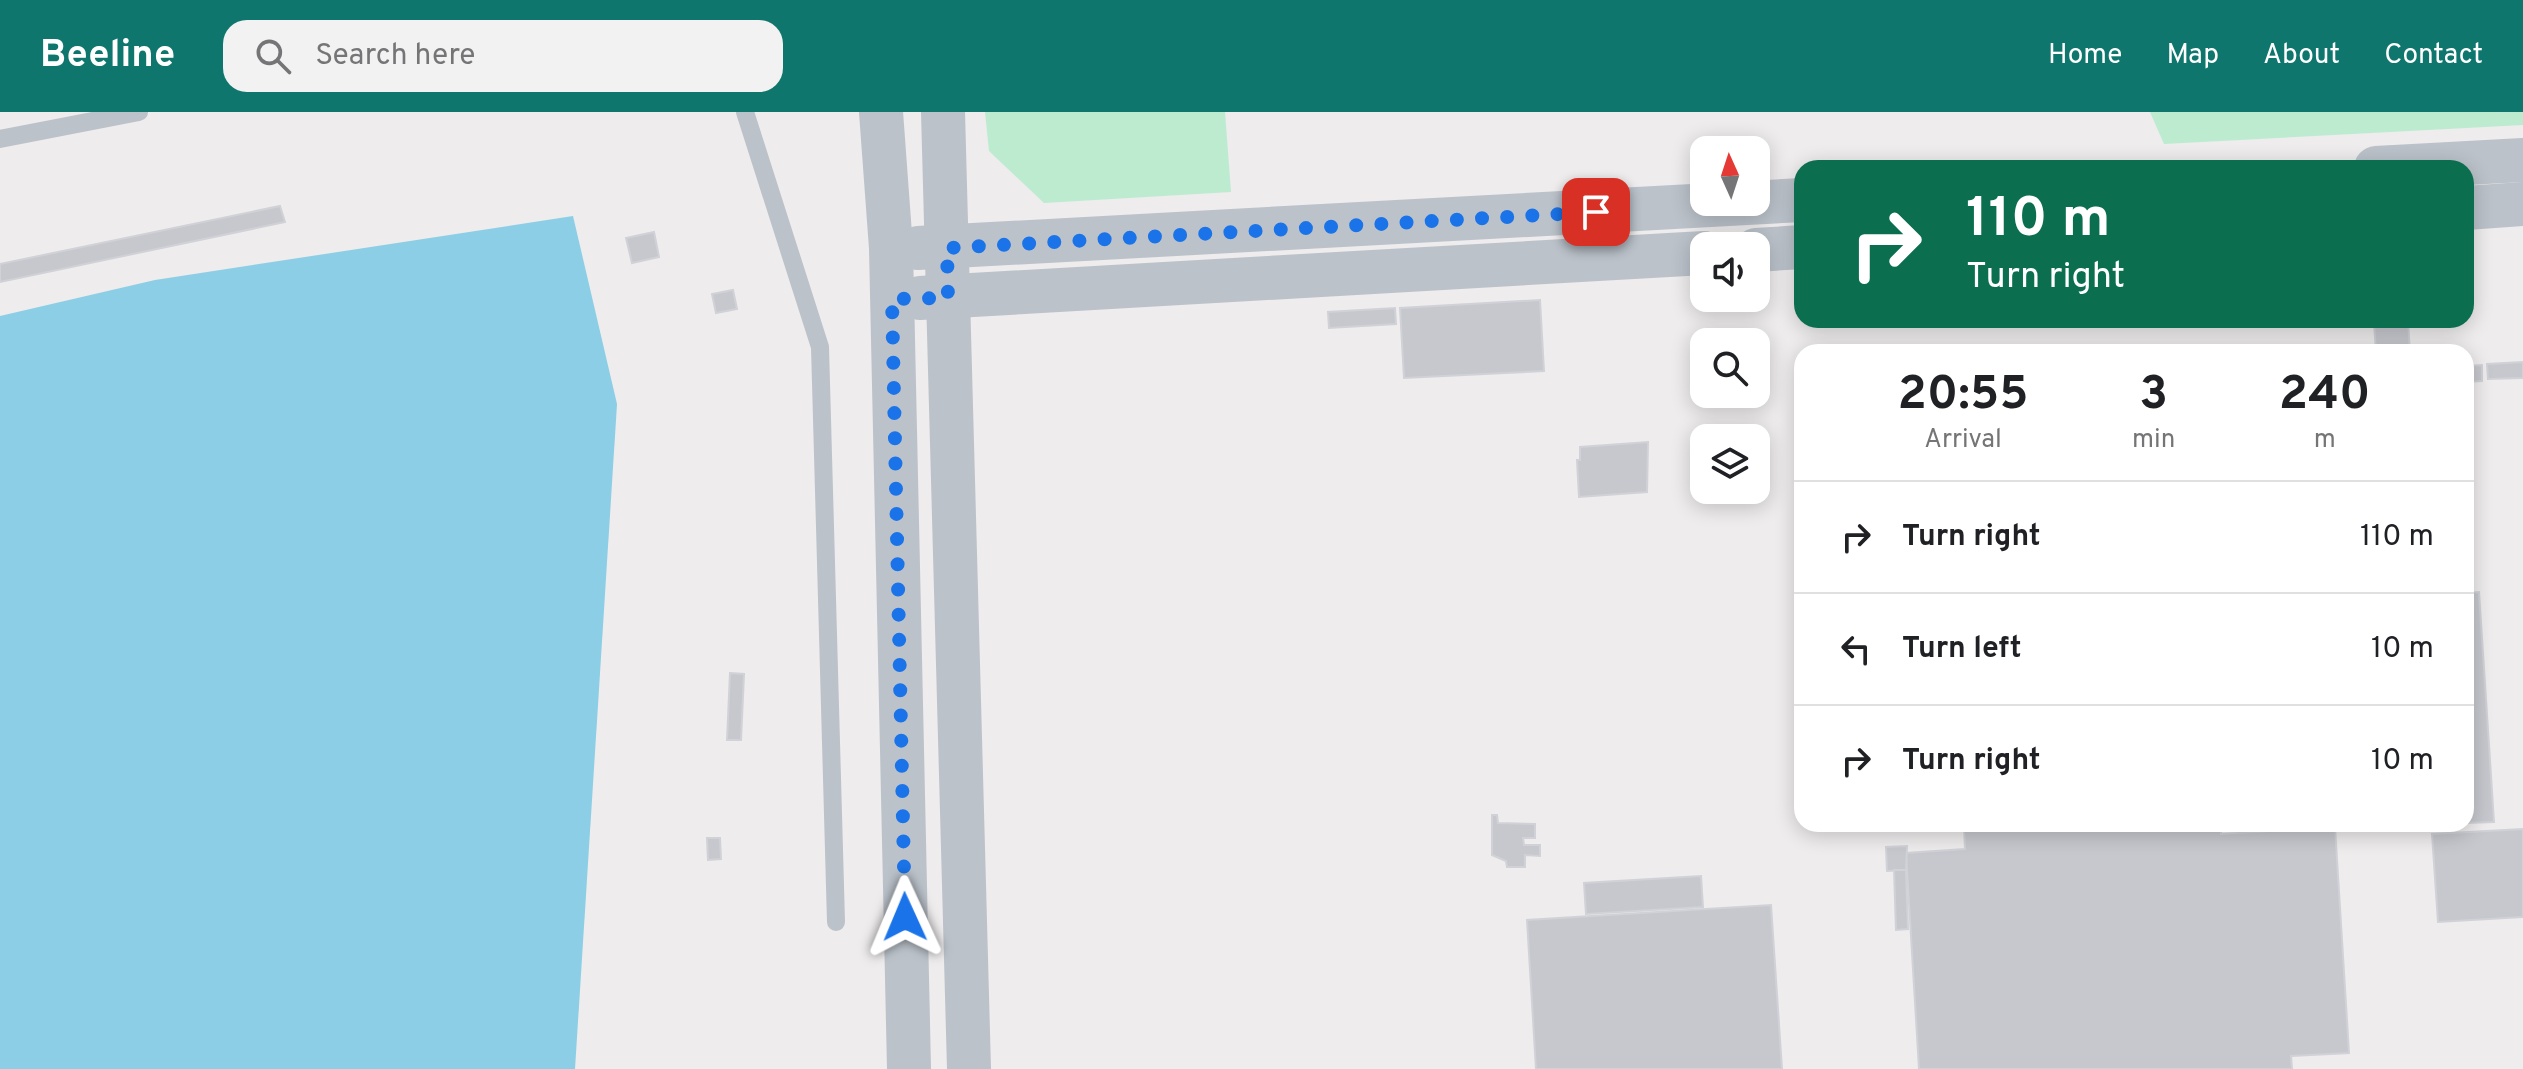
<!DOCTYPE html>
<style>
body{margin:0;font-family:Overpass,sans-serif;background:#f2f2f2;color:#202124;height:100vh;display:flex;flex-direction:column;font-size:30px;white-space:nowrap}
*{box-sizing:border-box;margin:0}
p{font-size:26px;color:#757577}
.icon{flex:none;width:44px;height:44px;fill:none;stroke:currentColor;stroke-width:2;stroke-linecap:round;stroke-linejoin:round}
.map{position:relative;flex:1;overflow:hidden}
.drawer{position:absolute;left:1794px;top:232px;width:680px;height:488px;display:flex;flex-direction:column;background:#fff;border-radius:24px;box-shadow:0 4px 20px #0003}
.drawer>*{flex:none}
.top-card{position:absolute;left:1794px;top:48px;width:680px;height:168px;border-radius:24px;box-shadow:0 4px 20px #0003;background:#0b6e4f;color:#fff;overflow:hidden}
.needle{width:52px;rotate:357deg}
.controls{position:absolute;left:1690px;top:24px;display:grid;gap:16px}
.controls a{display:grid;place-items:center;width:80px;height:80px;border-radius:16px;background:#fff;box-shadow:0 4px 20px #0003;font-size:40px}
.pin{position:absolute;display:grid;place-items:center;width:68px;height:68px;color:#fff;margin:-34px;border-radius:16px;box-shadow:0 4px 12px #0006}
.me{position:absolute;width:88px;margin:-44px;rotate:359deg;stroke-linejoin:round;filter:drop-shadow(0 0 6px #0008)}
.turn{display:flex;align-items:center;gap:28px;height:168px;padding:0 40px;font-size:36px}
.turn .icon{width:104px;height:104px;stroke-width:2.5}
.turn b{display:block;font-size:56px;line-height:68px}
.eta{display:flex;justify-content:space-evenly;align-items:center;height:136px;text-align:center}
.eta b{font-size:48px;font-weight:700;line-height:56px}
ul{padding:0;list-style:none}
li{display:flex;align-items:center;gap:24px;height:112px;padding:0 40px;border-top:2px solid #e0e0e0}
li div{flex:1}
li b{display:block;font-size:30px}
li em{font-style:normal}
header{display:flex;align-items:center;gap:48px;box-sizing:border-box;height:112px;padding:0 40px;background:#0f766e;color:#fff}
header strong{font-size:38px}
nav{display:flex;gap:44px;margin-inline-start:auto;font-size:28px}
.search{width:560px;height:72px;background:#f2f2f2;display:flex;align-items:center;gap:20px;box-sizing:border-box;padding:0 28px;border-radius:24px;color:#757577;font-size:30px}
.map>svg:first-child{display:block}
</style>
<header>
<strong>Beeline</strong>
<div class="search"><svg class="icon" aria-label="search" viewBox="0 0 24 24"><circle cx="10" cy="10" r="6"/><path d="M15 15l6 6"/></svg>Search here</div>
<nav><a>Home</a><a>Map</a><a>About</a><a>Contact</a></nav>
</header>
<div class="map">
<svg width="2523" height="957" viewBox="0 0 2523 957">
<rect width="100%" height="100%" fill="#eeecec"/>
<!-- green -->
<g fill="#bcebd0">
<polygon points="985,0 1225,0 1231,80 1044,91 989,39"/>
<polygon points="2150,0 2523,0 2523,13 2164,32"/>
</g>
<!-- water -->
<polygon fill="#8bcee5" points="573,104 617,292 575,957 0,957 0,204 155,168"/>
<!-- building -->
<g fill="#c6c8ce" stroke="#d0d2d7" stroke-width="2">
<polygon points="280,94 285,110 0,170 0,152"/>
<polygon points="654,120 659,145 632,151 626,126"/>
<polygon points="733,178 737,197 716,201 712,182"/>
<polygon points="1540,188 1544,259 1404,266 1400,196"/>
<polygon points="1395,196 1396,212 1329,216 1328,200"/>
<polygon points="2408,209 2410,240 2376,240 2374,211"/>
<polygon points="2523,250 2523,266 2488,267 2487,252"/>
<polygon points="2482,253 2482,269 2466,270 2466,254"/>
<polygon points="1648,330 1647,380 1579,385 1577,348 1580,348 1580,335"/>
<polygon points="2479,480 2494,710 2466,711 2466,481"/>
<polygon points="730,561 744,562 741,628 727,628"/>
<polygon points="1492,703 1497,703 1498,711 1535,712 1535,726 1523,726 1524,733 1540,733 1540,744 1525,743 1525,755 1507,755 1506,749 1492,743"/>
<polygon points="2018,712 2221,712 2221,722 2335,715 2349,941 2291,944 2292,957 1919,957 1906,741 1965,737 1964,715"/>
<polygon points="2523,717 2523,805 2438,810 2432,722"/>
<polygon points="707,726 720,726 721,747 708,748"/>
<polygon points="1907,734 1906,758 1887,759 1886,735"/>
<polygon points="1894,758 1906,758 1908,817 1896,818"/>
<polygon points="1701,764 1703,795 1586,802 1584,771"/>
<polygon points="1771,793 1782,957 1536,957 1527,808"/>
</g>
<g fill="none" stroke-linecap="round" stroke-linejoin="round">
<!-- service -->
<g stroke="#bbc2ca" stroke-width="18">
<polyline points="745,0 820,235 836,810"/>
<polyline points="0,27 139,0"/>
</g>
<!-- tertiary -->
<g stroke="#bbc2ca" stroke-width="44">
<polyline points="881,0 891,136 909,957"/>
<polyline points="943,0 969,957"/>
<polyline points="2376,56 2523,48"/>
<polyline points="2466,96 2523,92"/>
<polyline points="918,136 1802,88"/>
<polyline points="1756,138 1802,135"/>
<polyline points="920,186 1704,141"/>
</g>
</g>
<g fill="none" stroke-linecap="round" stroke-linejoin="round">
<!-- route -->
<polyline stroke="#1a73e8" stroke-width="14" stroke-dasharray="0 25.2" points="905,805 892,187 948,186 947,136 1596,100"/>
</g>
</svg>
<div class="controls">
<a><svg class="needle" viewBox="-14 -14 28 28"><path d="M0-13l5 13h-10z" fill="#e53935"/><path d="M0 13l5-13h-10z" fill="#757577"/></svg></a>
<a><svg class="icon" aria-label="sound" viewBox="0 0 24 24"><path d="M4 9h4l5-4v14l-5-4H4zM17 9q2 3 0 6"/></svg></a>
<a><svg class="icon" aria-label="search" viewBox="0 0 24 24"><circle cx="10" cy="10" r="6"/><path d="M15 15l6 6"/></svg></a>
<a><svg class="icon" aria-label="layers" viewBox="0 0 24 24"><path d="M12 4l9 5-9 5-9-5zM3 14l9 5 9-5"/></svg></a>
</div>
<div class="pin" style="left:1596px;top:100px;background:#d93025"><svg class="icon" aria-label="arrive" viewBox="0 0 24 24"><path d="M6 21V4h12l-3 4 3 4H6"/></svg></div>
<svg class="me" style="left:905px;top:805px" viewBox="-20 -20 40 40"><path d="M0-17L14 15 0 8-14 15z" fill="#1a73e8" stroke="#fff" stroke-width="4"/></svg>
<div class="top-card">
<div class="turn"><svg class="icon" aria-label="right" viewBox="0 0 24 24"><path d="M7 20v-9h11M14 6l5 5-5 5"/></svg><div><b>110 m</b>Turn right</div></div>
</div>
<section class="drawer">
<div class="eta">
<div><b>20:55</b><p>Arrival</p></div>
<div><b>3</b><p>min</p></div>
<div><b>240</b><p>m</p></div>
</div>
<ul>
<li><svg class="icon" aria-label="right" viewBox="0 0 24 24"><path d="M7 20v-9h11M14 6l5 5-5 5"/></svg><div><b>Turn right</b></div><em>110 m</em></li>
<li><svg class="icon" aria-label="left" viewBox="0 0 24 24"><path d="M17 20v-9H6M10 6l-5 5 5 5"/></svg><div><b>Turn left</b></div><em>10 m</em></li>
<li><svg class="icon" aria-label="right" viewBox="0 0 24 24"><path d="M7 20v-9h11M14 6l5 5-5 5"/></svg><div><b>Turn right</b></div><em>10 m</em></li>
</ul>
</section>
</div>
